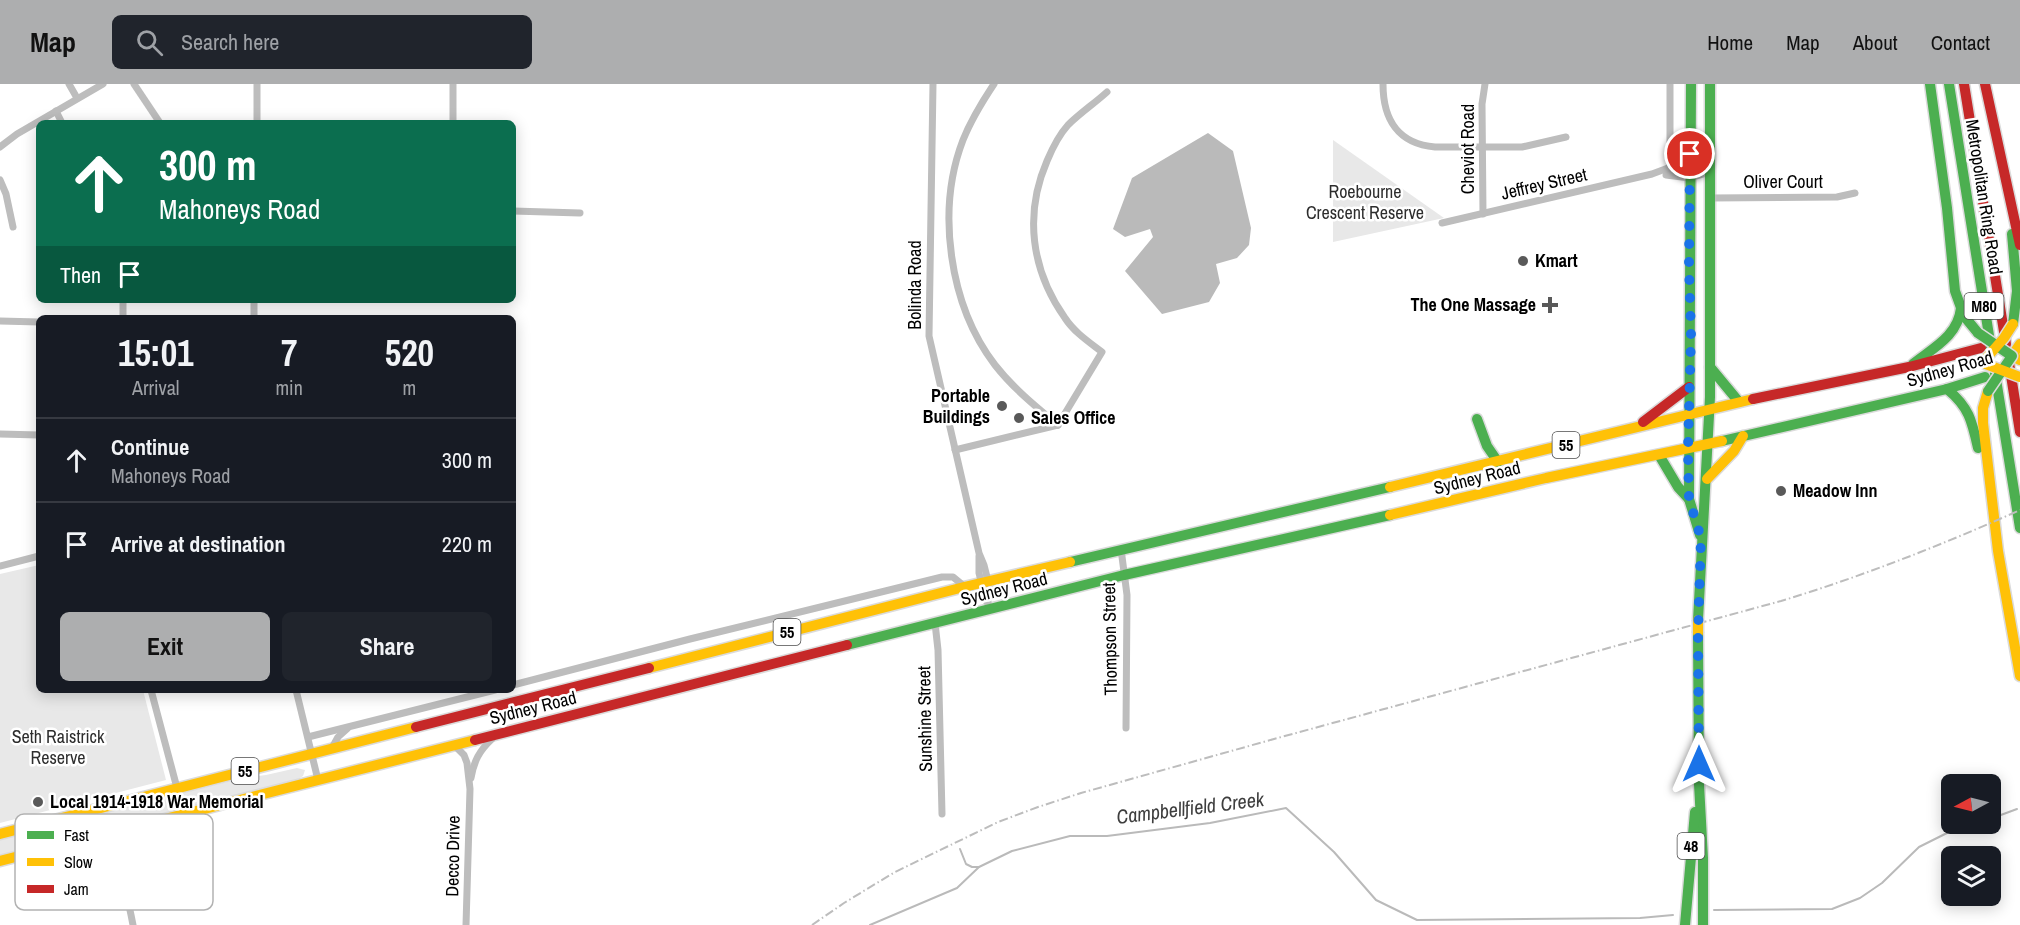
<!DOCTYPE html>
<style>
body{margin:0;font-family:"Archivo Narrow",sans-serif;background:#20242c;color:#f1f3f6;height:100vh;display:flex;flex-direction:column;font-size:22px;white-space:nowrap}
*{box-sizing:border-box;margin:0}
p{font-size:20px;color:#9ea1a6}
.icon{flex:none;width:33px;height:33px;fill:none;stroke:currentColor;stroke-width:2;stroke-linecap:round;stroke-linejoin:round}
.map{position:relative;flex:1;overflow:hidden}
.drawer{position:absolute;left:36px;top:231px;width:480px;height:378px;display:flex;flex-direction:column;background:#171b24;border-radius:9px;box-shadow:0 3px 15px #0003}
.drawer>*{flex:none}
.hud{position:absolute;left:36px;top:36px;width:480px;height:183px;border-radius:9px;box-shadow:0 3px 15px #0003;background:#0b6e4f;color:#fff;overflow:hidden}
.needle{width:39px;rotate:263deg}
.tools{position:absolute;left:1941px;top:690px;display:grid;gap:12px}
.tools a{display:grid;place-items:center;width:60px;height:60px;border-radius:9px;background:#171b24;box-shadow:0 3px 15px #0003;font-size:30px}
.pin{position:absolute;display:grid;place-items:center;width:51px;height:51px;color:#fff;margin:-26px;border:3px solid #fff;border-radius:50%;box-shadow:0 2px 6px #0007}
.me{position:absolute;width:66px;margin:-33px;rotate:0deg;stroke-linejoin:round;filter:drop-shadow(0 0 4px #0008)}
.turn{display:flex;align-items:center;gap:21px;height:126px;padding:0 24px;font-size:27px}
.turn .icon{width:78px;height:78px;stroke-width:2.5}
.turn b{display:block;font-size:42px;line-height:51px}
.then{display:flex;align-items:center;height:57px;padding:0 24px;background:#0003;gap:12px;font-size:22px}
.eta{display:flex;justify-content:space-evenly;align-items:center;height:102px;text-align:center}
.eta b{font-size:36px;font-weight:800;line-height:42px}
.primary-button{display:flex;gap:12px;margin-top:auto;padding:12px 24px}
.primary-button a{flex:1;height:69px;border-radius:9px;background:#adaeaf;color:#111;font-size:24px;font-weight:800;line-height:69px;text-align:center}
.primary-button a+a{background:#20242c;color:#f1f3f6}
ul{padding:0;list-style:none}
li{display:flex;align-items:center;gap:18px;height:84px;padding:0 24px;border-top:2px solid #363941}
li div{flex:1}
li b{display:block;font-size:22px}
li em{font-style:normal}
header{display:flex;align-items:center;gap:36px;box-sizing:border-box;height:84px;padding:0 30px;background:#adaeaf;color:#111}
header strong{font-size:28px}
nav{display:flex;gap:33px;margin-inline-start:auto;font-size:21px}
.search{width:420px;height:54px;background:#20242c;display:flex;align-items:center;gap:15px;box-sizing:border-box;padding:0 21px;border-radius:9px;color:#9ea1a6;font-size:22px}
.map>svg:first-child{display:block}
</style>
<header>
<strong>Map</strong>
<div class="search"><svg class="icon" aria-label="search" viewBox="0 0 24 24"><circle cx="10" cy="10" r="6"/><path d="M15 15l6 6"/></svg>Search here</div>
<nav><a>Home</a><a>Map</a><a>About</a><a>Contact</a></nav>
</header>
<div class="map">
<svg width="2020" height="841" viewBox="0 0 2020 841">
<rect width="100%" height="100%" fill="#fff"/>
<!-- green -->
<g fill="#e8e8e8">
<polygon points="1333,56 1444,134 1333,158"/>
<polygon points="39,481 39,606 143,606 166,696 0,739 0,490"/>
<polygon points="297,684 305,686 303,692 298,695 0,771 0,756 242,694 266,691"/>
</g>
<!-- water -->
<polygon fill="#bababa" points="1208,49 1233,67 1251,144 1249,161 1237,174 1216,180 1220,199 1209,218 1162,230 1125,187 1153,153 1150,145 1125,153 1113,145 1132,94"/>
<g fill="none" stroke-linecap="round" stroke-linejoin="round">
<!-- stream -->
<g stroke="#bababa" stroke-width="2">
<polyline points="1990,735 2017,725"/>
<polyline points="960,765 966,780 972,783 979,783"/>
<polyline points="1714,826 1832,825 1860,814 1882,799 1919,763 1949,748 1973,740"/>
<polyline points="870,841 957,804 979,783 1012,767 1070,752 1107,752 1210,739 1286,724 1334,768 1376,816 1417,836 1640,834 1673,831"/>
</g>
<defs>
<g id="fast">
<polyline points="1691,0 1689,415 1700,451"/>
<polyline points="1930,0 1947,124 1955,207 1964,232 1978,249"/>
<polyline points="1949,0 1991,264"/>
<polyline points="2012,150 2017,207 2013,240"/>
<path d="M 1913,280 C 1933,264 1958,252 1961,224"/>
<polyline points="1710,283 1739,318"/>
<polyline points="1995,289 2020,444"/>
<path d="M 1947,305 C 1969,323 1972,337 1978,364"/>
<polyline points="1477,335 1487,362 1498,378"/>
<polyline points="1722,357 1947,305 1985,293"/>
<polyline points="1659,371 1678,403 1689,415"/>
<polyline points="1070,478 1390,403"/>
<polyline points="1698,536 1710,313 1710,0"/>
<polyline points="1698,549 1699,700 1703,774 1703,841"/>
<polyline points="847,561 1124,491 1390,431"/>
<polyline points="1685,841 1695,728"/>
</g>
<g id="slow">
<polyline points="2020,260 2012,272 2020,276"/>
<polyline points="1988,307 1983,324 1983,339 1998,467 2020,592"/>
<polyline points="1707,395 1734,367 1743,352"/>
<polyline points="1390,403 1753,315"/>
<polyline points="1390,431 1546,394 1722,357"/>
<polyline points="649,584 964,503 1070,478"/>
<polyline points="0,750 416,643"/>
<polyline points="0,777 475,656"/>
</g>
<g id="jam">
<polyline points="1964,0 2006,260"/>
<polyline points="1985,0 2020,161"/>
<polyline points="2009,279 2020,348"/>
<polyline points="1753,315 1909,283 1981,264"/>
<polyline points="1643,338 1689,303"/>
<polyline points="416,643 649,584"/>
<polyline points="475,656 847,561"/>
</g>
</defs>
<!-- fast casing -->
<use href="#fast" stroke="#dbdbdb" stroke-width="13"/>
<!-- slow casing -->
<use href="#slow" stroke="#dbdbdb" stroke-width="13"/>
<!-- jam casing -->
<use href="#jam" stroke="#dbdbdb" stroke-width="13"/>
<!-- street -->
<g stroke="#bdbdbd" stroke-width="7">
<polyline points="69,0 77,14"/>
<polyline points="134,0 160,39"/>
<polyline points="933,0 929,252 979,469 984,481 988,497 988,525"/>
<path d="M 994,0 C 982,18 971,36 963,56 C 936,126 949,221 995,281 C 1013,304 1035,322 1058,341"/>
<path d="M 1383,0 C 1383,35 1398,60 1435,63 L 1522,63 L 1566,53"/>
<polyline points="1670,0 1670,91"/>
<polyline points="56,27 62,39"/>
<polyline points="257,39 257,0"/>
<polyline points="453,39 453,0"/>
<polyline points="0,63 17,50 103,0"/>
<polyline points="1666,91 1690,94 1710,88"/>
<polyline points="0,96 6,110 13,143"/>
<polyline points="1710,114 1837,113 1855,109"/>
<polyline points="513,127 580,129"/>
<polyline points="1483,130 1482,20 1485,0"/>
<polyline points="1442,139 1652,90 1676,81 1690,70"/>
<polyline points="123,216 123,234"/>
<polyline points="254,234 254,216"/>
<polyline points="0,237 39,238"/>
<path d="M 1058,341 L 1102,268 C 1089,258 1074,248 1065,234 C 1031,186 1024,130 1047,77 C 1052,65 1059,51 1068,41 C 1080,29 1095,19 1107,8"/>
<polyline points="0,350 39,351"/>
<polyline points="955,366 1058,341"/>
<polyline points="1121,465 1127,511 1126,644"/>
<polyline points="979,472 979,489 986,517"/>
<polyline points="0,482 39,472"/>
<polyline points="935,539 938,566 942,730"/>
<polyline points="513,601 690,555 942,493 953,493 964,502"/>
<polyline points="151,606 177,704"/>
<polyline points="296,606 318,696"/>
<polyline points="308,653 495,606"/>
<polyline points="455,662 464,671 467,679 470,705 466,841"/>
<polyline points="332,664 338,653 347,645"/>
<path d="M 471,694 C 474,677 479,667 492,655"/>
<path d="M 100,753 C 118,763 129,820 133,841"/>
<polyline points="116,772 118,758 131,748"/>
</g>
<!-- fast -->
<use href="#fast" stroke="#4caf50" stroke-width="10"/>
<!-- slow -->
<use href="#slow" stroke="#ffc107" stroke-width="10"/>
<!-- jam -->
<use href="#jam" stroke="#c62828" stroke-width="10"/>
<!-- rail -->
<path stroke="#bdbdbd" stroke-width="2" stroke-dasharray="9 3 1.5 3" stroke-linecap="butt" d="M 812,841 L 844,819 L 895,788 L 998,738 L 1038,723 L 1081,709 L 1274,655 L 1781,517 C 1863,492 1942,461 2020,426"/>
<defs>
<polyline id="fast-bridge" points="1978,249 2012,272 1988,307"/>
<g id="slow-bridge">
<polyline points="1983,278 2004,254 2013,240"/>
<polyline points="1983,279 2020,293"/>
<polyline points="1698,536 1698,549"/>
</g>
</defs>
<!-- fast-bridge casing -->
<use href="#fast-bridge" stroke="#dbdbdb" stroke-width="13" stroke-linecap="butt"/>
<!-- slow-bridge casing -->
<use href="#slow-bridge" stroke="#dbdbdb" stroke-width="13" stroke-linecap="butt"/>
<!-- fast-bridge -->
<use href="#fast-bridge" stroke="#4caf50" stroke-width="10"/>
<!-- slow-bridge -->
<use href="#slow-bridge" stroke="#ffc107" stroke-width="10"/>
</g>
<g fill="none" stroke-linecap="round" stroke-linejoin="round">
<!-- route -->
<polyline stroke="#1a73e8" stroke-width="10" stroke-dasharray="0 18" points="1690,70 1689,181 1691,251 1688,365 1689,415 1701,454 1698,549 1699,680"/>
</g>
<!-- markers -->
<g fill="#595959" stroke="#fff" stroke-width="2">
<circle cx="1523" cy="177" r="6"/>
<path d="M1547 212h6v6h6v6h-6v6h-6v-6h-6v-6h6z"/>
<circle cx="1002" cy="322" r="6"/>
<circle cx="1019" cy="334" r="6"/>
<circle cx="1781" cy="407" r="6"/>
<circle cx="38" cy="718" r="6"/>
</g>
<g text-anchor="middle" stroke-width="5" stroke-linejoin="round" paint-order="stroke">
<!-- shield labels -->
<g fill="#fff" stroke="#4c4c4c" stroke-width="1.5">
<rect x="1964.5" y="209" width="39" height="26" rx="4.5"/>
<rect x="1552.5" y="348" width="27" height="26" rx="4.5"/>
<rect x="773.5" y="535" width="27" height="26" rx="4.5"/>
<rect x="231.5" y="674" width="27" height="26" rx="4.5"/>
<rect x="1677.5" y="749" width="27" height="26" rx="4.5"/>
</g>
<g font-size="16" font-weight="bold" fill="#000">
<text x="1984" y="228">M80</text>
<text x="1566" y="367">55</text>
<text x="787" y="554">55</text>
<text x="245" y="693">55</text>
<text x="1691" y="768">48</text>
</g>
<!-- street labels -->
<g font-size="18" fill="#000" stroke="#fff">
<text transform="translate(1468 65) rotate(-90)" y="6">Cheviot Road</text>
<text x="1783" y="104">Oliver Court</text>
<text transform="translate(1544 100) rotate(-13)" y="6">Jeffrey Street</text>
<text transform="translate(1984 113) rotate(81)" y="6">Metropolitan Ring Road</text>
<text transform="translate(915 201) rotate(-90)" y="6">Bolinda Road</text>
<text transform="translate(1950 285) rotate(-16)" y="6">Sydney Road</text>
<text transform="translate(1477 394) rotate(-14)" y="6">Sydney Road</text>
<text transform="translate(1004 505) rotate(-14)" y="6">Sydney Road</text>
<text transform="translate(1110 555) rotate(-91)" y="6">Thompson Street</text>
<text transform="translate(533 624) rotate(-14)" y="6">Sydney Road</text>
<text transform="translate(925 635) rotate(-91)" y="6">Sunshine Street</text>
<text transform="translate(453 772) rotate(-89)" y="6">Decco Drive</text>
</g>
<!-- park labels -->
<g font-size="18" fill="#2d2d2d" stroke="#fff">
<text x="1365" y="114">Roebourne<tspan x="1365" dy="21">Crescent Reserve</tspan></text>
<text x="58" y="659">Seth Raistrick<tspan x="58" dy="21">Reserve</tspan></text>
</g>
<!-- poi labels -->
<g font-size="18" font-weight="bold" fill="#000" stroke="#fff" text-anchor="start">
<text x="1535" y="183">Kmart</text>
<text x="1536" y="227" text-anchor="end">The One Massage</text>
<text x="990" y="318" text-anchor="end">Portable<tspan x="990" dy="21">Buildings</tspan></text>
<text x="1031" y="340">Sales Office</text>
<text x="1793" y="413">Meadow Inn</text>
<text x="50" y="724">Local 1914-1918 War Memorial</text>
</g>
<!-- water labels -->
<g font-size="20" font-style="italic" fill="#3e3e3e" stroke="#fff">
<text transform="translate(1190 724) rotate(-7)" y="7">Campbellfield Creek</text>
</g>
</g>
<!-- legend -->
<rect x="15" y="730" width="198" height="96" rx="9" fill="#fff" stroke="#b2b2b2" stroke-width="1.5"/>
<rect x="27" y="747" width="27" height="8" fill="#4caf50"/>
<rect x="27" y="774" width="27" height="8" fill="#ffc107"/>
<rect x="27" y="801" width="27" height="8" fill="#c62828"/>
<g font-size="16" fill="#000">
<text x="64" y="757">Fast</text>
<text x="64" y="784">Slow</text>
<text x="64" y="811">Jam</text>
</g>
</svg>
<div class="tools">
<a><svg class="needle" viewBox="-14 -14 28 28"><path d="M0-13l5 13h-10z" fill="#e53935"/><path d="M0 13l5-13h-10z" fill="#9ea1a6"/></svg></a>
<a><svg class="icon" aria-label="layers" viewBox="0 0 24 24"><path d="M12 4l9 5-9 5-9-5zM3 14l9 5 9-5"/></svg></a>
</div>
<div class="pin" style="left:1690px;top:70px;background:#d93025"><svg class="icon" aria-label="arrive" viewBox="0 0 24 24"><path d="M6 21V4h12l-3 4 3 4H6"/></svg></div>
<svg class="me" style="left:1699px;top:680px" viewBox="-20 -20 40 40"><path d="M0-17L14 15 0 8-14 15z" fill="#1a73e8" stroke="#fff" stroke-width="4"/></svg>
<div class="hud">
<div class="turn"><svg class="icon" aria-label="ahead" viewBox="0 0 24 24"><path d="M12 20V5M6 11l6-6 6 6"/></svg><div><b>300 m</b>Mahoneys Road</div></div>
<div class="then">Then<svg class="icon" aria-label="arrive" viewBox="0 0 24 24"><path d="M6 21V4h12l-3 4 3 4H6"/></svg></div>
</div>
<section class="drawer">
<div class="eta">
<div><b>15:01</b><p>Arrival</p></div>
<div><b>7</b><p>min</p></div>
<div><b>520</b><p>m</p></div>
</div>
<ul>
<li><svg class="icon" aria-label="ahead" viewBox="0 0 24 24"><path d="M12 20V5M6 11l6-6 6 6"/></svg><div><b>Continue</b><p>Mahoneys Road</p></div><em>300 m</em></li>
<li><svg class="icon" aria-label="arrive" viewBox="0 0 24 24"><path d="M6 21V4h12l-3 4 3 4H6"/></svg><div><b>Arrive at destination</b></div><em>220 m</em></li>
</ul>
<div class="primary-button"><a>Exit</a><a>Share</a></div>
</section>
</div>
